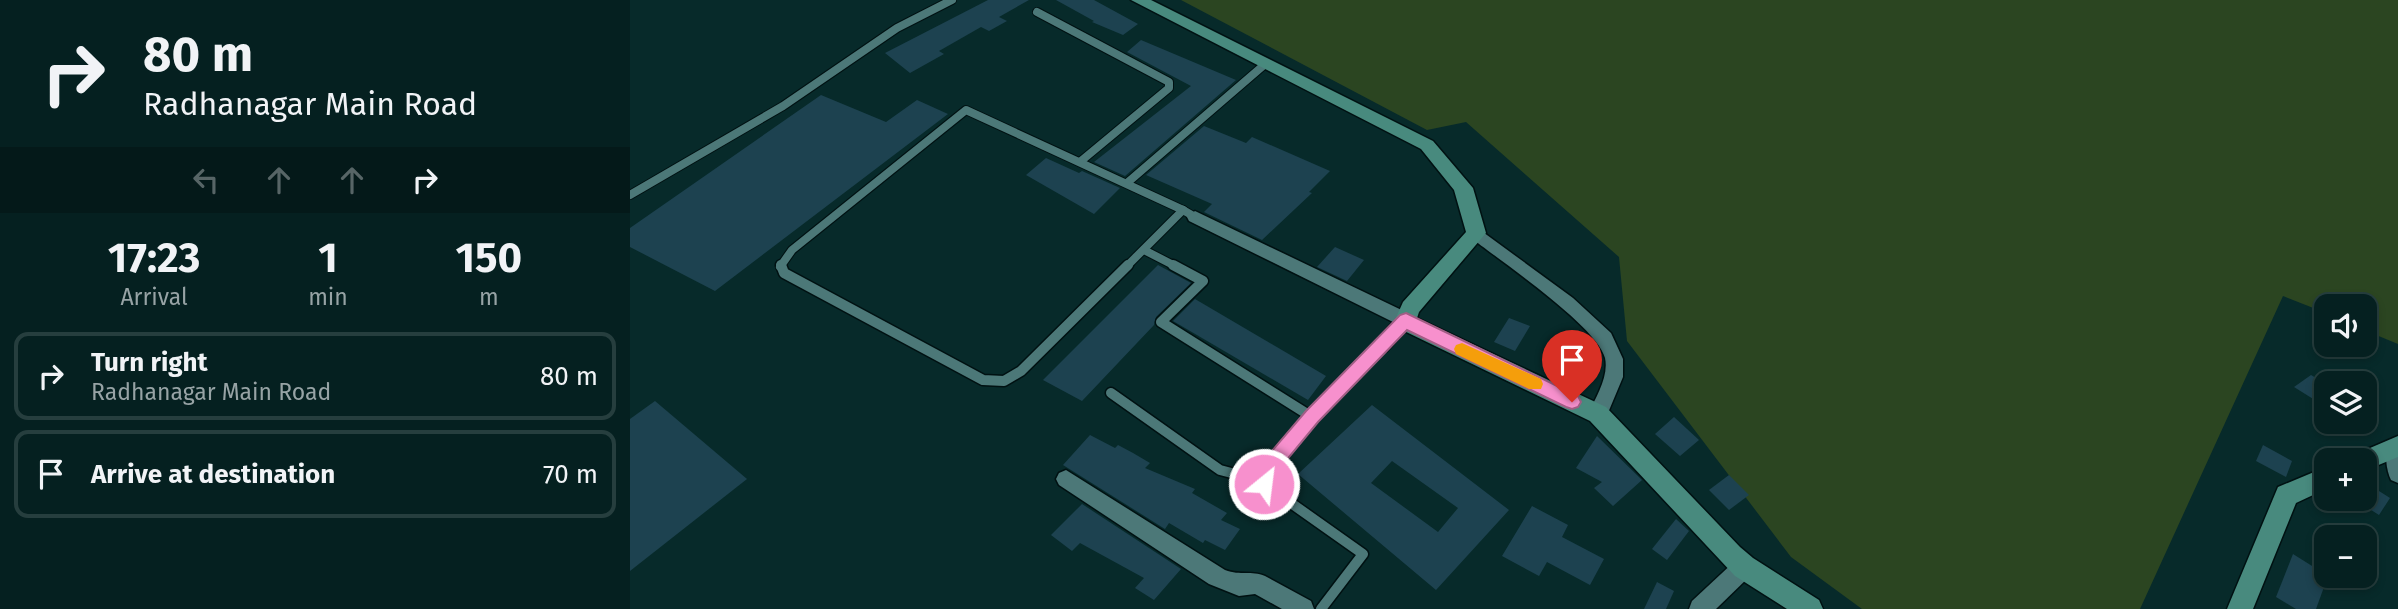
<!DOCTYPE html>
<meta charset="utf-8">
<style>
body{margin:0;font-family:"Fira Sans",sans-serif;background:#132d2d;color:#f1f3f6;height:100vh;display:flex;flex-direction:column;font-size:26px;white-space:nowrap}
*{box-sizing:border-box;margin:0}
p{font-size:23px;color:#97a3a5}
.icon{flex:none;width:38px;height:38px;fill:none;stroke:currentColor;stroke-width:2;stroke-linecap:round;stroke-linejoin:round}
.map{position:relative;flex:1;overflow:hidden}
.drawer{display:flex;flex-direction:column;background:#052020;width:630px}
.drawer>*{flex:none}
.banner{background:#052020;color:#f1f3f6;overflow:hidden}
.buttons{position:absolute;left:1684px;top:294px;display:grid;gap:14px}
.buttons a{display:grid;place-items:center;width:63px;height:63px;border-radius:14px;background:#052020;box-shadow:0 4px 10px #0003,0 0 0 2px #263e3e;font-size:35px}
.pin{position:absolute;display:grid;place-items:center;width:60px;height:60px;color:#fff;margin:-72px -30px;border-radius:50% 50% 50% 0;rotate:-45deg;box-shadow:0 0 7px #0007}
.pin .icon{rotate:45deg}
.me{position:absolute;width:77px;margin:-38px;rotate:29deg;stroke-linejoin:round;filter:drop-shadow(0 0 5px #0008)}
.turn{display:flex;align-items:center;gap:24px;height:147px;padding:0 28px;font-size:32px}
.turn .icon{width:91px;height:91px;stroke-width:2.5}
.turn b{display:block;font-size:49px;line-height:60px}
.lanes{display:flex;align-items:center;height:66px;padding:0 28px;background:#0003;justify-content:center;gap:35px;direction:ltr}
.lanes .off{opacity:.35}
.eta{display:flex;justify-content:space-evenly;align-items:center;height:119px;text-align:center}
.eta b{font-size:42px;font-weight:700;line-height:49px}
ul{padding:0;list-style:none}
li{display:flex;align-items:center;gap:21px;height:88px;margin:0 14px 10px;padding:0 14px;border:4px solid #263e3e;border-radius:14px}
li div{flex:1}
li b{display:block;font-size:26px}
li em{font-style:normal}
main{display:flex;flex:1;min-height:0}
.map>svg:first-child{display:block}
</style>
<main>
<section class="drawer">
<div class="banner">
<div class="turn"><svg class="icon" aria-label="right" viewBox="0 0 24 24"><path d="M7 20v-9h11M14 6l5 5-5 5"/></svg><div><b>80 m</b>Radhanagar Main Road</div></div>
<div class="lanes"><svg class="icon off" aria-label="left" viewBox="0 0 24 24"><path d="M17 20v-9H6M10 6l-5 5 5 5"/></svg><svg class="icon off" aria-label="ahead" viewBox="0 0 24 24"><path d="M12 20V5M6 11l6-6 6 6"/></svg><svg class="icon off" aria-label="ahead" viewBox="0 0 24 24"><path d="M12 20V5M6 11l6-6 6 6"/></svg><svg class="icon" aria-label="right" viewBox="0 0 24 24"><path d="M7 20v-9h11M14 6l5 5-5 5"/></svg></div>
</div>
<div class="eta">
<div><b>17:23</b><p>Arrival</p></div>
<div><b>1</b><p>min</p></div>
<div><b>150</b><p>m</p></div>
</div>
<ul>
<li><svg class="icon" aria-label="right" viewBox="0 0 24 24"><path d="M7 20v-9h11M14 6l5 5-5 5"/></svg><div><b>Turn right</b><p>Radhanagar Main Road</p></div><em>80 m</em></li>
<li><svg class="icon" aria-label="arrive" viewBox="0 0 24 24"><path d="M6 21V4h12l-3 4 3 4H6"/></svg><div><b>Arrive at destination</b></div><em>70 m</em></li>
</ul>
</section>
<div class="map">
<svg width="1768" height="609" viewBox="0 0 1768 609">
<rect width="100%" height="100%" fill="#072a2a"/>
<!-- green -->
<polygon fill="#2b4521" points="551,0 1768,0 1768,344 1734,330 1734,306 1696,306 1696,313 1653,296 1510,609 1232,609 1161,557 997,341 989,257 836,122 797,130"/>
<!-- building -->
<g fill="#1d4250" fill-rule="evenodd">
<polygon points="358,0 399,0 369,17 377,21 359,31 351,27 309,51 314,54 280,73 255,53"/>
<polygon points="426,0 464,0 508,24 493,35 462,22 464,21"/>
<polygon points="511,40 606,80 495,176 464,162 561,86 497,52"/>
<polygon points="191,95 256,122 287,100 318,114 85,291 0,247 0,228"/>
<polygon points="574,126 616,143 622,137 700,171 679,192 682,193 632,240 574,212 582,204 516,175"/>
<polygon points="416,158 449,173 452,171 490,188 464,214 396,175"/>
<polygon points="705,247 734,260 717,281 687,267"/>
<polygon points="528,265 561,283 526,317 524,325 452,401 413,380"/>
<polygon points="565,299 696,376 678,400 543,321"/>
<polygon points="879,318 900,326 885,351 864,342"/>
<polygon points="1681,375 1696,384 1696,407 1664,387"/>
<polygon points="25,401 117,479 0,571 0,419"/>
<path d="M 742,405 L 879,510 L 806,590 L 668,474 ZM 762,461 L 828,508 L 808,532 L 741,483 Z"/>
<polygon points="1044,417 1069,440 1050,456 1025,434"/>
<polygon points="460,435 485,448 488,445 503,453 520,463 515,468 565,489 562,493 597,513 591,520 610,529 595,550 575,540 573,543 539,523 535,529 433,465"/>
<polygon points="967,436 1012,480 983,506 964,488 972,482 946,468"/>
<polygon points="1633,445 1662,461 1656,477 1626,461"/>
<polygon points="1099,475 1119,495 1099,510 1079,490"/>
<polygon points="1738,484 1760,498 1749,515 1727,501 1734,499 1734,489"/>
<polygon points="452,504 551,569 524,600 505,588 514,578 450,543 442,551 421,535"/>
<polygon points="902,506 938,525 932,537 974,559 960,585 917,562 909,576 872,556"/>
<polygon points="1046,519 1059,531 1037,560 1022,549"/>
<polygon points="1663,554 1698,576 1686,609 1666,609 1646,597"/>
<polygon points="1027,582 1044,591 1036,609 1014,609"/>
</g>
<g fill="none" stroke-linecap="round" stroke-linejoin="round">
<defs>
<g id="lane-far1">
<polyline points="407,12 539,82 539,88 451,161"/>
<polyline points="497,183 634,65"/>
<polyline points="0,195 153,106 267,28 322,0"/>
<polyline points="553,210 565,217"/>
<polyline points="514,250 547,267"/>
<polyline points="150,267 162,250 336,110 553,210"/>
<polyline points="496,267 553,210"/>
</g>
<g id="lane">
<polyline points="151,265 154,273 353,380 374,381 391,371 498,265"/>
<polyline points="543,265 573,281 531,322 682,417 636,471 634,484 733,554 691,609"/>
<polyline points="481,393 590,470 613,476 636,471"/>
<polyline points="682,417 751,346"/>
</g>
<g id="street">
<polygon points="565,211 782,315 785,320 757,351 751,353 745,351 742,346 763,322 559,221 557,217"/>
<path d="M 846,227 L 943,298 L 981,333 L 993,359 L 993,377 L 975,420 L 968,422 L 961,420 L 958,414 C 966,397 979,377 975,358 C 967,326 869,260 840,237 L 838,233 L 840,229 Z"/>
<path d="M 1766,438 L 1768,439 L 1768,483 L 1761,480 C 1756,470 1754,452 1759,441 Z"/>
<path d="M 436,470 L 595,570 C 611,576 621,570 635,576 L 681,601 L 684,609 L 652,609 L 625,594 L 609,596 L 579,584 L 429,485 L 426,479 L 429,473 Z"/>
<polygon points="1114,557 1122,560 1125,567 1122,574 1086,609 1059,609 1062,601 1106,560"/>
</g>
<g id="secondary">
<polygon points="501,0 521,0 803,141 843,188 856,233 789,312 787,318 976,407 1110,547 1123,558 1189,600 1193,609 1157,609 1105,576 960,421 770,329 765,320 773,302 836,232 824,190 791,149"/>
<polygon points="1768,436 1768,457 1734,471 1734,460 1723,460 1726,454"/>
<polygon points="1696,467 1696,489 1666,503 1623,609 1597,609 1648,487"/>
</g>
</defs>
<!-- lane-far1 casing -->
<use href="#lane-far1" stroke="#001112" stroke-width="10"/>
<!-- lane casing -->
<use href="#lane" stroke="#001112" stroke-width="13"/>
<!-- street casing -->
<use href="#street" stroke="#001112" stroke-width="3"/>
<!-- secondary casing -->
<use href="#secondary" stroke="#001112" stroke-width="3"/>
<!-- lane-far1 -->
<use href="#lane-far1" stroke="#4c7878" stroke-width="8"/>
<!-- lane -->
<use href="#lane" stroke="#4c7878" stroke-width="10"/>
<!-- street -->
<use href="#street" fill="#4c7878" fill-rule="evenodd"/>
<!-- secondary -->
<use href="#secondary" fill="#488a7e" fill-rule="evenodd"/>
</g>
<!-- route -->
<polygon fill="#f790cd" stroke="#a15e85" stroke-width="2" points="776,313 948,396 951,402 948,407 942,409 936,407 777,330 688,422 645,474 640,489 634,492 628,489 625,484 630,465 676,411 770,315"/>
<!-- slow -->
<polygon fill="#f59e0b" points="832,343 911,379 913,384 911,389 899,389 826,354 824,349 826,345"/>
</svg>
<div class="buttons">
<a><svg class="icon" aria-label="sound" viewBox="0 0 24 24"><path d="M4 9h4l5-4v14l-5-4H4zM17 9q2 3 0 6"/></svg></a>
<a><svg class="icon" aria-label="layers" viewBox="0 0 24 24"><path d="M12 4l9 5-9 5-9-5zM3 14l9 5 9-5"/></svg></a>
<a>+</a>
<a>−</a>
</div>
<div class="pin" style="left:942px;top:402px;background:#d93025"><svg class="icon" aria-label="arrive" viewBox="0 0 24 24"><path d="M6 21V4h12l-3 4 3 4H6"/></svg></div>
<svg class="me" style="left:634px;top:484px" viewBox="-20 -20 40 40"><circle r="17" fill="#f790cd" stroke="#fff" stroke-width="3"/><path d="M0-11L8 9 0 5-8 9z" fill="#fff"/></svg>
</div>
</main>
